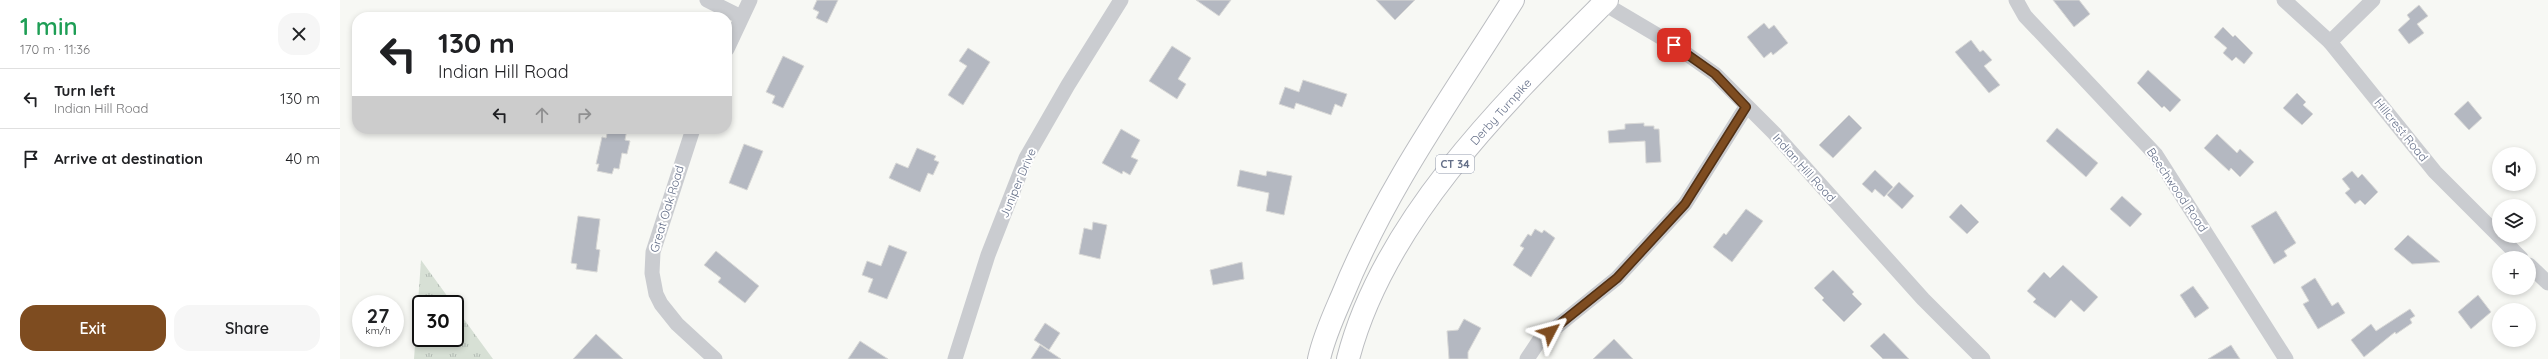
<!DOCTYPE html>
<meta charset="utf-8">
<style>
body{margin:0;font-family:Quicksand,sans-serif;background:#f6f6f6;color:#202124;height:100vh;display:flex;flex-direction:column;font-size:15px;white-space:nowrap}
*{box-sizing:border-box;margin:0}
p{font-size:13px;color:#757577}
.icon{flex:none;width:22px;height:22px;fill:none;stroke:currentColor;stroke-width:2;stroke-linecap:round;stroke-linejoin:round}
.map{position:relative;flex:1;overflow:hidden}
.panel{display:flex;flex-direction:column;background:#fff;width:340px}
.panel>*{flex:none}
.guide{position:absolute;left:12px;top:12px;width:380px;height:122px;border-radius:16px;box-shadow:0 2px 6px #0003;background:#fff;color:#202124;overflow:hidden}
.controls{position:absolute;left:2152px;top:147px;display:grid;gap:8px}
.controls a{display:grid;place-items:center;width:44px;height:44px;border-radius:50%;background:#fff;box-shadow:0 2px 6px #0003;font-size:20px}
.speed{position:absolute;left:12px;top:295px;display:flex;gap:8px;font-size:20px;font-weight:700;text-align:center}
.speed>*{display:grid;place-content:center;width:52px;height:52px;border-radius:50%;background:#fff;box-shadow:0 2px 6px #0003;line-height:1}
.speed small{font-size:10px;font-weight:400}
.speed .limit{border:2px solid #111;border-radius:6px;background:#fff;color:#111}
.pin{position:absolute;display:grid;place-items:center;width:34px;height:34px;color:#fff;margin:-17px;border-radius:8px;box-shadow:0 2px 6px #0006}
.me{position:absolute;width:44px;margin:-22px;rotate:51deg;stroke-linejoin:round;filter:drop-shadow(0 0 3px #0008)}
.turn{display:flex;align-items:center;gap:14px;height:84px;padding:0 20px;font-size:18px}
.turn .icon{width:52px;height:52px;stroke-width:2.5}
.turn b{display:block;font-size:28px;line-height:34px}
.lanes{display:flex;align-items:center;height:38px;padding:0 20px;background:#0003;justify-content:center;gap:20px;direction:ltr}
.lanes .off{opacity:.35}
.round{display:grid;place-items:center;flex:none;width:42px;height:42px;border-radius:16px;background:#f6f6f6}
.summary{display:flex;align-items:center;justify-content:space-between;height:68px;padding:0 20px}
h1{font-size:24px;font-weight:600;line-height:30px;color:#1e9e55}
.button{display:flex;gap:8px;margin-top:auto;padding:8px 20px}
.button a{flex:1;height:46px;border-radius:16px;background:#7e4c20;color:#fff;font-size:16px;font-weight:600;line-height:46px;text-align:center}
.button a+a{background:#f6f6f6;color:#202124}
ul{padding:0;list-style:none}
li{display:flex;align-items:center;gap:12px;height:60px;padding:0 20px;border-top:1px solid #e0e0e0}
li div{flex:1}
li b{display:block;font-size:15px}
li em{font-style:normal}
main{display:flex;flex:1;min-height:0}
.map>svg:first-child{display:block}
</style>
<main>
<section class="panel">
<div class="summary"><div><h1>1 min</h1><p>170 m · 11:36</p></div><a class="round"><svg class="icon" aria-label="close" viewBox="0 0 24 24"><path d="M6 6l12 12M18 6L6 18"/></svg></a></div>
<ul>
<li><svg class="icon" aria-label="left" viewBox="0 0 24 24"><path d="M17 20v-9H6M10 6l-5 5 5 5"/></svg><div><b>Turn left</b><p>Indian Hill Road</p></div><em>130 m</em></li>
<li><svg class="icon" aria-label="arrive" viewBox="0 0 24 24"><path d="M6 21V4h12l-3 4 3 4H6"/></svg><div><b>Arrive at destination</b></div><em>40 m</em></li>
</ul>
<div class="button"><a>Exit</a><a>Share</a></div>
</section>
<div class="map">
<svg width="2208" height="359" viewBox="0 0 2208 359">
<defs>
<pattern id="grass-tufts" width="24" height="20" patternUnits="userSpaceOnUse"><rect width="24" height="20" fill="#d7e0d5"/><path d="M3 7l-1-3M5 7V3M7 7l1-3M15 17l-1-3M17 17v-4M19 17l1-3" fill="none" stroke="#b2bab3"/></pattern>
</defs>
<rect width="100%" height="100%" fill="#f7f8f4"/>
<!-- grass -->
<polygon fill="url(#grass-tufts)" points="81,260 113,304 81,304 81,338 115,338 115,307 153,359 74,359"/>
<!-- building -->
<g fill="#b4b8c1" stroke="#d9d9d7">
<polygon points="477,0 498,0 487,23 476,18 479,12 473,9"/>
<polygon points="856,0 891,0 879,16"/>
<polygon points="1036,0 1075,0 1055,20"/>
<polygon points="1713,0 1739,0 1750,14 1734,27"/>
<polygon points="2079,5 2088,16 2077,24 2084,33 2069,44 2058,30 2070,19 2067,15"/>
<polygon points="1424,23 1429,29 1434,25 1448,43 1433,55 1431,52 1424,58 1407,37"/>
<polygon points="1883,27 1893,37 1895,35 1913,53 1904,64 1896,57 1892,61 1883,53 1887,48 1874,37"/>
<polygon points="1631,40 1640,52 1643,50 1652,60 1644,66 1660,85 1649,93 1615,52"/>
<polygon points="832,46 851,58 838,79 846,84 837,99 809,81"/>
<polygon points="628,48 650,62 623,105 608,95 627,66 619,61"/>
<polygon points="443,56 464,66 443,108 432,103 435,96 426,92"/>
<polygon points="1808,70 1841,100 1830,112 1824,106 1822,108 1797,83"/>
<polygon points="963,80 1007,94 1002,107 995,104 991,115 956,103 954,109 939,104 945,87 959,92"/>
<polygon points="1957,93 1966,102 1963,105 1973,114 1962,125 1943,108"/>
<polygon points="2128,101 2142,118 2129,130 2114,114"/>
<polygon points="1509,115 1522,128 1493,158 1479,145"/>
<polygon points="1304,123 1304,126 1314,126 1314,129 1319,129 1321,162 1306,163 1305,141 1269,143 1268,131 1285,129 1285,124"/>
<polygon points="1717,128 1758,163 1746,177 1706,141"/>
<polygon points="268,129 287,129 285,140 290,141 287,154 282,153 279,169 274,168 272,174 257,171 259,164 256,164 262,137 266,138"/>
<polygon points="781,129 800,140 791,157 798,160 790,175 783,171 782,174 762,163"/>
<polygon points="1877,134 1897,153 1900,149 1914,162 1900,177 1891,168 1889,171 1864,148"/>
<polygon points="404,144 423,151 407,190 389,183"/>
<polygon points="577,148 596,156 594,160 599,162 593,175 588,173 580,192 549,178 556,163 568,168"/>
<polygon points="900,170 926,176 927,171 952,176 944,215 926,211 929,193 897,186"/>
<polygon points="1535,170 1553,187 1544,197 1535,189 1532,193 1522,184"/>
<polygon points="2012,171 2018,178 2022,174 2038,192 2025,205 2020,200 2015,204 2005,193 2010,189 2002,179"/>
<polygon points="1559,182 1574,196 1562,209 1547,195"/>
<polygon points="1782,196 1802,214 1790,227 1770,209"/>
<polygon points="1621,204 1639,222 1627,234 1609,217"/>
<polygon points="1406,209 1423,221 1392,262 1373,247 1384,233 1386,235"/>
<polygon points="1936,211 1956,243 1944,251 1947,256 1934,264 1911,226"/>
<polygon points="238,216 260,219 256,249 260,250 257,272 236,269 237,264 231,263"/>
<polygon points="753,222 767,225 760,259 739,254 744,228 752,230"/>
<polygon points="1195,229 1202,233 1204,230 1215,238 1191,277 1173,265 1184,248 1180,246 1188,234 1191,236"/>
<polygon points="2068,235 2100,262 2072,264 2054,249"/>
<polygon points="549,245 567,252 547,299 528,292 533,279 522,275 527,261 541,266"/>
<polygon points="376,251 419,286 405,303 378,282 381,278 364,265"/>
<polygon points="902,262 904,279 873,285 870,270"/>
<polygon points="1723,265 1758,297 1744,312 1731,300 1715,318 1693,302 1696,299 1687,291 1704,272 1710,278"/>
<polygon points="1493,270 1514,292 1512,294 1522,304 1504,322 1482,300 1484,298 1474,288"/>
<polygon points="1975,278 1992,306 1998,302 2005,313 1978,329 1963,304 1969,301 1961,287"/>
<polygon points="1853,286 1869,308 1855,318 1840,295"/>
<polygon points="2138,295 2151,312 2131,329 2118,312"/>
<polygon points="2070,309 2075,316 2070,319 2072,323 2056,334 2055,332 2024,357 2011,340 2031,324 2036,331"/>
<polygon points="1124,319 1141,328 1128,352 1128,359 1109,359 1107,331 1118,330"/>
<polygon points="705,323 720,333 709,350 694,340"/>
<polygon points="1544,333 1569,359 1543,359 1530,346"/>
<polygon points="256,334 283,359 233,359"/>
<polygon points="1274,339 1293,359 1253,359"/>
<polygon points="520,341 548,359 508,359"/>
<polygon points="700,345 721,359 691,359"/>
<polygon points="1891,345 1900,359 1868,359"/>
</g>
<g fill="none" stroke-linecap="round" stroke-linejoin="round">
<defs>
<g id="highway">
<path d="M 979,359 C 984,336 994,315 1003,294 C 1046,188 1113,96 1173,0"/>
<path d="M 1008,359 C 1044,219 1167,100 1267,0"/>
</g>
</defs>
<!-- highway casing -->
<use href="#highway" stroke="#bbbdc1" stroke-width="24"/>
<!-- street -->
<g stroke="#caccd0" stroke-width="15">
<polyline points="367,0 401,17"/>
<polyline points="1258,0 1334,45 1375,74 1434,133 1583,299 1643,359"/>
<polyline points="1676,0 1685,16 1816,155 1946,359"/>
<polyline points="1944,0 1990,42 2095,172 2181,258"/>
<polyline points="1990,42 2033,0"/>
<polyline points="387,49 410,0"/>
<polyline points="353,129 313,252 312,273 316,294 321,304 337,324 375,359"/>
<polyline points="2189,265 2208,283"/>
<polyline points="615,359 648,255 686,158 728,85 781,0"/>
<polyline points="1187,359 1199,341 1277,278 1345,204 1406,107"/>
</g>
<!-- highway -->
<use href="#highway" stroke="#fff" stroke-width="22"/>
</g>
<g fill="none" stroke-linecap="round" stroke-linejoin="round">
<defs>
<polyline id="route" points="1210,332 1277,278 1345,204 1406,107 1375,74 1334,45"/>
</defs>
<!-- route casing -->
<use href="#route" stroke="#523115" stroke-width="10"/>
<!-- route -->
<use href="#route" stroke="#7e4c20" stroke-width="7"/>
</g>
<g text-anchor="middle" stroke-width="4" stroke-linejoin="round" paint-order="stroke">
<!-- shield labels -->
<rect fill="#fff" stroke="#929aac" stroke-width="1" x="1096" y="155" width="38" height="18" rx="3"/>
<g font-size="11" font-weight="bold" fill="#646f88">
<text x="1115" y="168">CT 34</text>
</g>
<!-- street labels -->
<g font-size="12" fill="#646f88" stroke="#fff">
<text transform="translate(1161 112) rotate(-48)" y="4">Derby Turnpike</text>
<text transform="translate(2061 130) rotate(51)" y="4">Hillcrest Road</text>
<text transform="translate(1464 168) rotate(48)" y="4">Indian Hill Road</text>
<text transform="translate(678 183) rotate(-67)" y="4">Juniper Drive</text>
<text transform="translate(1837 190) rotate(56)" y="4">Beechwood Road</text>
<text transform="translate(327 209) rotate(-73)" y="4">Great Oak Road</text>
</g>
</g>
</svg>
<div class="controls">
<a><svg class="icon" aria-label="sound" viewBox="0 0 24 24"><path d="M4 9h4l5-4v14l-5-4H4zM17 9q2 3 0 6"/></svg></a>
<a><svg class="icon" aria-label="layers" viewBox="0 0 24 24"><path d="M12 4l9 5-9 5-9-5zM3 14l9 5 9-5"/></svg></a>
<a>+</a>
<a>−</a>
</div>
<div class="speed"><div>27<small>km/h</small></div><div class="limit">30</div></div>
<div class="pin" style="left:1334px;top:45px;background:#d93025"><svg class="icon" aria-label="arrive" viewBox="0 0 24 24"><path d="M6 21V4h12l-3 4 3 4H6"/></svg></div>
<svg class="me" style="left:1210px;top:332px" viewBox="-20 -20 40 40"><path d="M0-17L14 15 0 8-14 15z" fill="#7e4c20" stroke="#fff" stroke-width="4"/></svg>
<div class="guide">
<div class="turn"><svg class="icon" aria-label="left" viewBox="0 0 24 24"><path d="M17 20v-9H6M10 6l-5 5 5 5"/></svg><div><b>130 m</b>Indian Hill Road</div></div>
<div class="lanes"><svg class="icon" aria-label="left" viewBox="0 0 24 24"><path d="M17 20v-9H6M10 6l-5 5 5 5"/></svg><svg class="icon off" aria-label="ahead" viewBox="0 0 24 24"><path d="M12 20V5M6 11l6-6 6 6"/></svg><svg class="icon off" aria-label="right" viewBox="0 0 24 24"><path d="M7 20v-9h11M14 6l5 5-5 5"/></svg></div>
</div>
</div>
</main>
